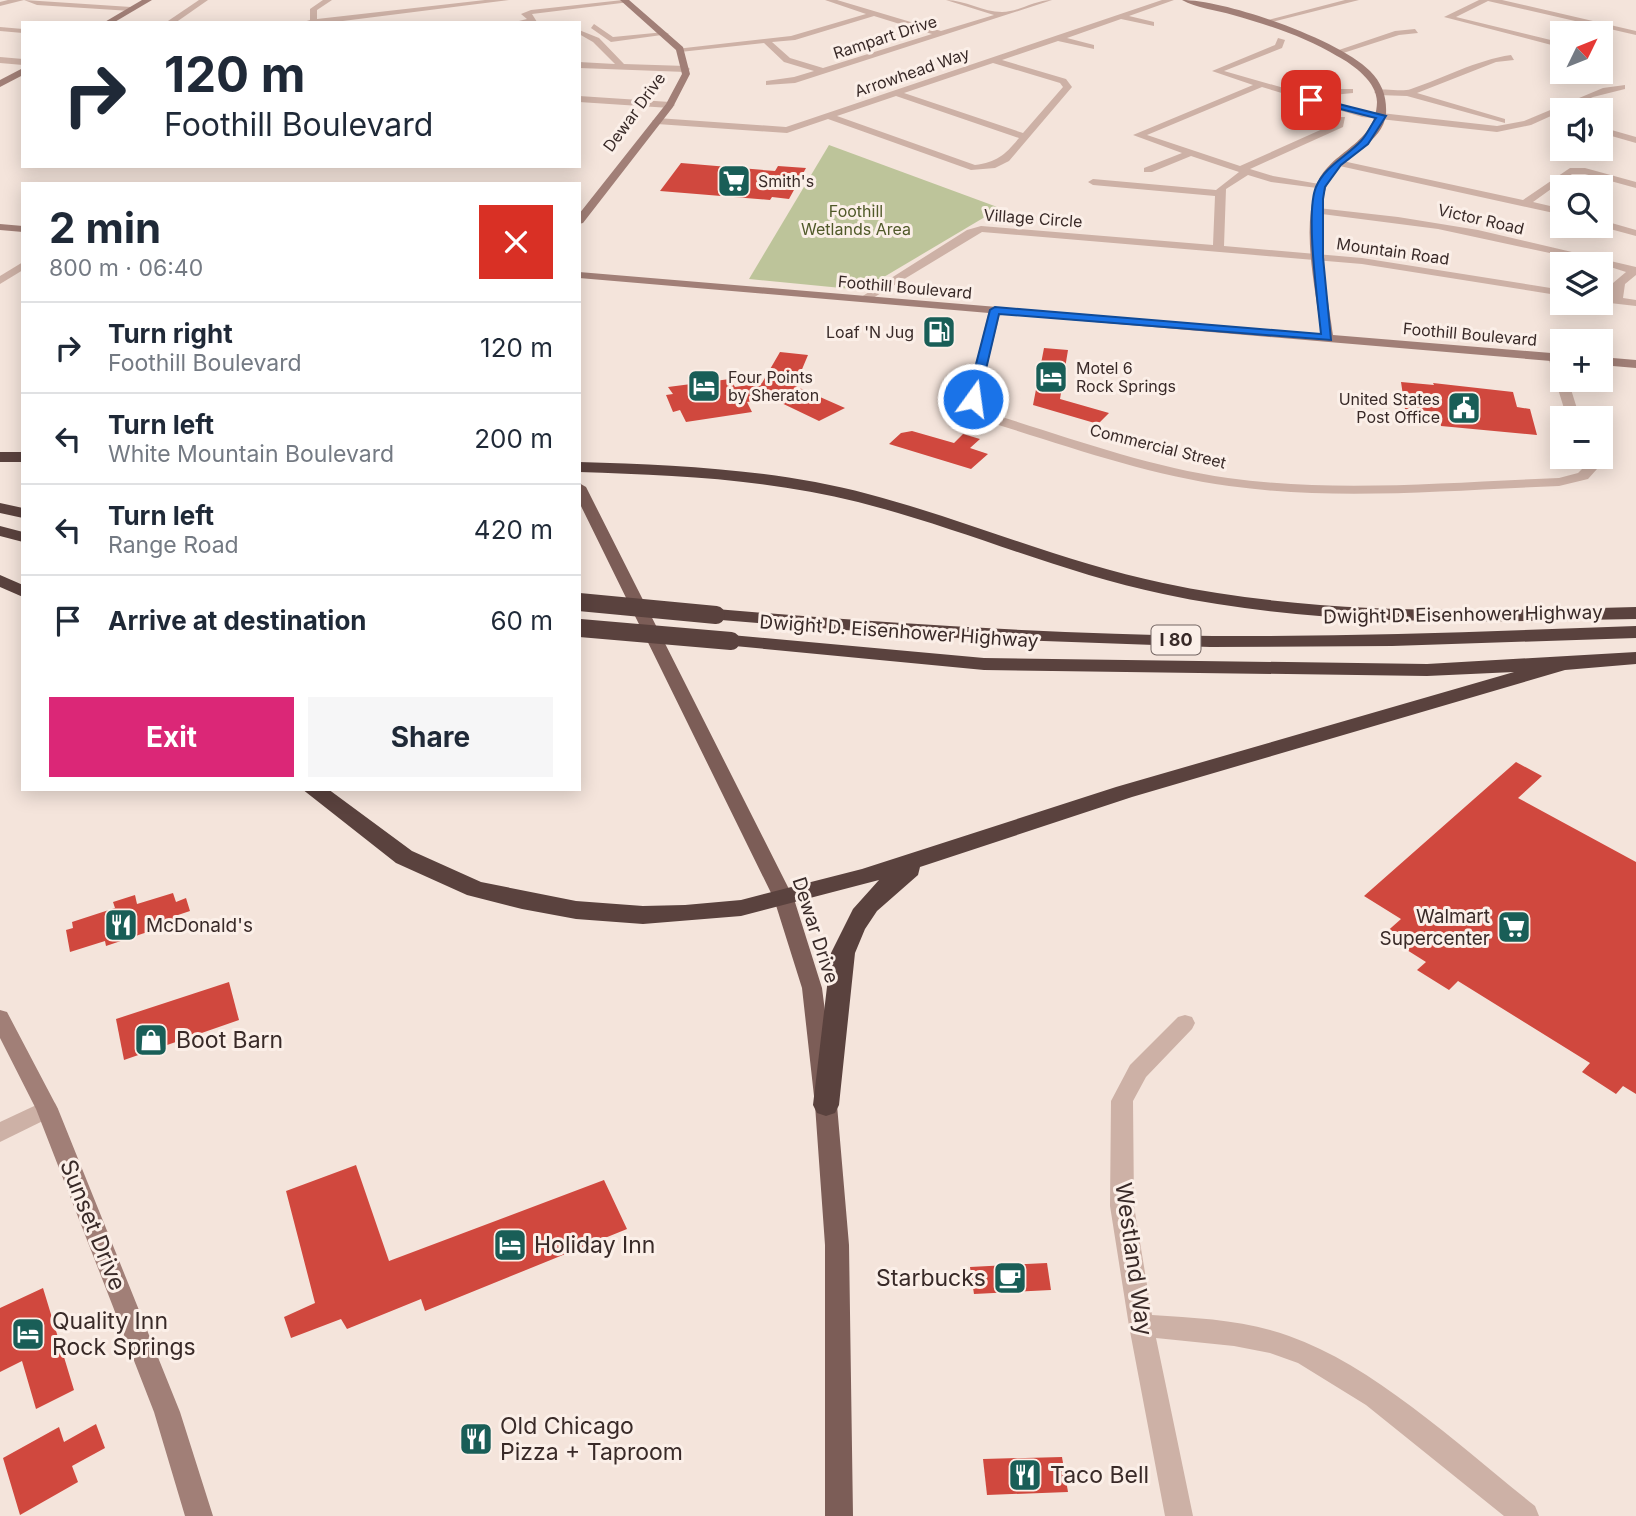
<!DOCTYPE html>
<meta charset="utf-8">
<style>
body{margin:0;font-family:Inter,sans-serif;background:#f6f6f7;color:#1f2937;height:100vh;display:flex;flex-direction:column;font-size:26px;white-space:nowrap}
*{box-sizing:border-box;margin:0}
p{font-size:23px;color:#747a83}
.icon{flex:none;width:38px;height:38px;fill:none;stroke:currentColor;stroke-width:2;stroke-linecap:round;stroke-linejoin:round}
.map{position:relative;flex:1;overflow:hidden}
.details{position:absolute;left:21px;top:182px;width:560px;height:609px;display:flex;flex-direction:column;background:#fff;border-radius:0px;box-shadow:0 4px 18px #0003}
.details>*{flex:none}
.guide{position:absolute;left:21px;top:21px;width:560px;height:147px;border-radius:0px;box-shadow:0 4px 18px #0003;background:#fff;color:#1f2937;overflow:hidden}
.needle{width:46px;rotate:47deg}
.controls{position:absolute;left:1550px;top:21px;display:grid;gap:14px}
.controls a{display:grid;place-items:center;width:63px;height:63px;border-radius:0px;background:#fff;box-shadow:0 4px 18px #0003;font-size:35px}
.pin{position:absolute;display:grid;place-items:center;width:60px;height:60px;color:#fff;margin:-30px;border-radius:14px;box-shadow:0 4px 10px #0006}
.me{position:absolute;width:77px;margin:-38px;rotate:14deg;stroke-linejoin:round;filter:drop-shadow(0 0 5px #0008)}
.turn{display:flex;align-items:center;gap:24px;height:147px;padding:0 28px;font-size:32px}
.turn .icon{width:91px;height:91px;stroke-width:2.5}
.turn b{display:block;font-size:49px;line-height:60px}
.round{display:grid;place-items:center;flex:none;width:74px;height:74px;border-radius:0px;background:#f6f6f7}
.overview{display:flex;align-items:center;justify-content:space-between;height:119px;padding:0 28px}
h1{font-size:42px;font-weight:700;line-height:52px}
.action{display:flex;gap:14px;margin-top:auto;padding:14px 28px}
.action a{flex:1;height:80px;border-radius:0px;background:#db2777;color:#fff;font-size:28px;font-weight:700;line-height:80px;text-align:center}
.action a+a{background:#f6f6f7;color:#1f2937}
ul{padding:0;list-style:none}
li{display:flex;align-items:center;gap:21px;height:91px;padding:0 28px;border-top:2px solid #e0e1e3}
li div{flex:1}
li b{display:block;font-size:26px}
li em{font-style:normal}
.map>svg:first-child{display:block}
</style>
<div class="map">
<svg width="1636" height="1516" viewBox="0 0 1636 1516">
<rect width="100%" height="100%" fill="#f4e4db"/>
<!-- green -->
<polygon fill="#bdc49a" points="829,145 1000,208 862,290 749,279"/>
<!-- building -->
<g fill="#d0483e">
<polygon points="681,163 775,171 778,166 806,168 789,199 772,197 770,200 660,191"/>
<polygon points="1044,348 1068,350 1060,399 1109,413 1098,424 1033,405"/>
<polygon points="780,352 808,355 795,386 845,408 819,421 771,398 747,402 752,412 686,422 680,410 673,412 666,395 673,394 668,387 730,379 735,387 762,383"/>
<polygon points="1401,382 1434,385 1433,383 1513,392 1517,407 1530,409 1537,435 1441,426 1439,412 1405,409"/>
<polygon points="912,431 954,443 963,434 980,439 970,448 988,454 971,469 889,444 901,433"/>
<polygon points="1516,762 1542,776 1518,798 1636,862 1636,1094 1623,1086 1616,1094 1582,1072 1590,1063 1458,981 1449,990 1417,970 1426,962 1383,935 1401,919 1364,896"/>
<polygon points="173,893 176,902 186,898 190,911 178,915 180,921 106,946 105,941 70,952 66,930 73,928 72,922 115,908 113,902 135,895 137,904"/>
<polygon points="229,982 239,1020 124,1060 116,1019"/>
<polygon points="356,1165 389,1261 604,1180 627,1229 425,1311 421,1299 347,1329 341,1319 291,1338 284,1317 315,1303 286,1191"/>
<polygon points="1047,1263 1051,1290 974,1294 970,1267"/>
<polygon points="43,1288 74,1390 36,1409 22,1361 0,1372 0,1308"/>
<polygon points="96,1424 105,1448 72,1466 78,1482 20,1515 3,1458 59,1427 64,1442"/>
<polygon points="1062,1457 1068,1492 987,1495 983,1459"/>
</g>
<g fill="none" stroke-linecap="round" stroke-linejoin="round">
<!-- street -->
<g fill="#cdb1a6" fill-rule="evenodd">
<polygon points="8,0 24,0 0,6 0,2"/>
<polygon points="24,0 131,7 135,9 131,11 37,5"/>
<polygon points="199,0 208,0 175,23 165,23"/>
<polygon points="323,0 332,0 317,10 317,19 485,0 509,0 327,23 300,23 310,20 310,9"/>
<polygon points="623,0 630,2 532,14 537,22 511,23 527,19 521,14 531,10"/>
<path d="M 825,0 L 837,0 L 941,31 L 994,15 L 946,0 C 965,0 983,12 1002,12 C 1019,12 1034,0 1052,0 L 795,83 L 766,85 L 766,81 L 794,77 L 814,71 L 784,62 L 764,43 L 680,52 L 676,49 L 791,36 L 866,14 ZM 874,16 L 932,34 L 823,68 L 790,58 L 772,42 L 795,40 Z"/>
<path d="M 1162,0 L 1174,0 L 1129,16 L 1154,22 L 1154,26 L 1121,19 L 1067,38 L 1094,45 L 1094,49 L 1058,41 L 1002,60 L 1066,79 L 1072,87 L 1009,161 L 995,168 L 971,170 L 828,119 L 787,133 L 657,124 L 652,121 L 657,118 L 786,127 ZM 993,63 L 1060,83 L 1063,87 L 1023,133 L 904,93 ZM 896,96 L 1019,138 C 1005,155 997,162 975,165 L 837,116 Z"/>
<polygon points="1345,0 1359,0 1268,23 1264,21"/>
<polygon points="1479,0 1502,0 1636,31 1636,35 1488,1 1456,17 1563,43 1563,48 1444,17"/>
<polygon points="594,24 613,37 665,32 669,34 611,42 591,28"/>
<polygon points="0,27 23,29 23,33 0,31"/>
<polygon points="1415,29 1418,33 1399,35 1337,55 1333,52 1395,31"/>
<polygon points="579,30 599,38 624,64 686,66 690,69 686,72 579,68 579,62 615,64 593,42 579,34"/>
<polygon points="1278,38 1285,40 1282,48 1224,71 1312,96 1332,89 1353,89 1353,93 1333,95 1321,99 1363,111 1497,126 1524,121 1603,88 1625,85 1625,89 1593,97 1531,125 1497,132 1362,117 1262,87 1147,135 1240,166 1336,123 1339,117 1345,117 1343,127 1250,169 1273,176 1325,185 1325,189 1271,182 1248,175 1226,189 1224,246 1362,258 1563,290 1563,296 1362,264 982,232 868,301 858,299 967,230 981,226 1213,245 1215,196 1093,185 1088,182 1093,179 1216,190 1239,172 1191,156 1152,172 1144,172 1144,168 1182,153 1133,135 1253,85 1212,71 1275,45"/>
<path d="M 1511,55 L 1514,60 L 1496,62 L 1417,93 L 1505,119 L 1505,123 L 1407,96 L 1378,95 L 1374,92 C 1384,86 1399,93 1411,89 C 1444,78 1476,60 1511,55 Z"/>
<polygon points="0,57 23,59 23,65 0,63"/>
<polygon points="579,96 670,102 675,105 670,108 579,102"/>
<polygon points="1601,127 1636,137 1636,143 1601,133"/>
<polygon points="1338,160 1523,200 1570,168 1585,168 1636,182 1636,188 1585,174 1572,174 1533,202 1563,209 1563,215 1335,165 1333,163"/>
<polygon points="1318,208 1398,217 1478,230 1636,267 1636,275 1625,284 1623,298 1636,300 1636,306 1601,302 1601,295 1612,296 1613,283 1626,272 1601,264 1438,229 1314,213 1314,209"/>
<polygon points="1601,220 1636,230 1636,236 1599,226 1601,226"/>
<polygon points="23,262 23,270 0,284 0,276"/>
<path d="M 995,306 L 1001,310 L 979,399 L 985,408 L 1002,417 C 1076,440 1151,467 1228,478 C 1338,493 1449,482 1559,478 L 1578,473 L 1583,468 L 1580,457 L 1594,457 L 1597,469 L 1588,479 L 1559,486 C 1449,490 1338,501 1229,486 C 1148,475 1070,447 992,423 L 975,414 L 967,399 L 989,310 Z"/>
<polygon points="1554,353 1560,357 1563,380 1568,380 1580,418 1567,418 1548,357"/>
<path d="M 1185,1015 L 1192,1017 L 1195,1023 L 1192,1029 L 1146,1077 L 1133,1101 L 1134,1206 L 1152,1315 C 1198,1318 1245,1320 1289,1336 C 1375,1366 1463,1449 1535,1506 L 1539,1516 L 1504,1516 L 1366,1405 L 1298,1363 L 1270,1353 L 1234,1346 L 1156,1338 L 1193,1516 L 1165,1516 L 1129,1326 L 1110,1206 L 1111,1101 L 1130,1065 L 1178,1017 Z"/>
<polygon points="47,1100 55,1103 58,1109 55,1115 0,1142 0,1122"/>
</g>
<!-- secondary -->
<g fill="#a17f77" fill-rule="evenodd">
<polygon points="142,0 152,0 113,23 103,23"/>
<polygon points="620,0 629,0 683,47 690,74 673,107 583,223 579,224 579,214 666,104 682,74 676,50"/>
<path d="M 1182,0 C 1226,0 1338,39 1370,71 C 1382,83 1387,97 1386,114 C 1383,143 1345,155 1331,177 C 1310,210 1328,297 1333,335 L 1563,354 L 1563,362 L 579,278 L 579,272 L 1321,334 C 1316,289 1302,235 1315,190 C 1325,151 1376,147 1377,102 C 1377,82 1354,65 1337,56 C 1306,37 1268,25 1233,15 C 1217,10 1196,8 1182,0 Z"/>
<polygon points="23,68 23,75 0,87 0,80"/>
<polygon points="0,224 23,226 23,232 0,230"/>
<polygon points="1601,357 1636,360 1636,368 1601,365"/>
<polygon points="0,1010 7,1012 58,1109 180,1412 213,1516 185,1516 154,1412 36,1109 0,1038"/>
</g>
<!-- primary -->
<polygon fill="#7c5d57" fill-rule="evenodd" points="579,483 586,487 794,899 822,988 837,1105 849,1245 853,1516 825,1516 825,1245 815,1105 802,988 774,899 579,502"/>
<!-- highway -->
<g fill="#5a423e" fill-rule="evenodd">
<rect x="0" y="452" width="23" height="10"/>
<path d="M 579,462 C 676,465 774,469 868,494 C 967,520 1062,562 1163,583 C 1318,616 1478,611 1636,607 L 1636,619 C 1478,622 1318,627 1163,594 C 1059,572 961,528 858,502 C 767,479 673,475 579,472 Z"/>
<polygon points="0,503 23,508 23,518 0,513"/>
<polygon points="0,526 23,532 23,542 0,536"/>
<polygon points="0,575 23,585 23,597 0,587"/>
<path d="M 716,609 C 881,623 1047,634 1213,636 C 1354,637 1495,631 1636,626 L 1636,638 L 1392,646 L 1210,647 L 932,637 L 709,619 L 707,615 L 709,611 Z"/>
<polygon points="731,635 984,658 1427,664 1636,652 1636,664 1565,670 1132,797 920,867 918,875 877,911 865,929 855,953 839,1105 835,1113 826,1116 817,1113 813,1105 831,953 853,909 879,880 741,916 643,924 576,919 522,909 467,895 396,863 302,789 328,789 412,851 481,882 576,901 643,906 685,905 741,900 862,869 1116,787 1514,672 1427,676 984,670 724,645 721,641"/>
</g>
<!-- highway-bridge -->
<g stroke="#5a423e" stroke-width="18">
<polyline points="579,602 716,615"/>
<polyline points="580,628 731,641"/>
</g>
</g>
<!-- route -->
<path fill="#1a73e8" stroke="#114b97" stroke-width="2" d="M 1311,97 L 1386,116 L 1368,144 L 1341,165 L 1325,187 L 1323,199 L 1323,257 L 1331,340 L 999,314 L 979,399 L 969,401 L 967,399 L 990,310 L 995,307 L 1321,334 C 1318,303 1305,213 1316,187 C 1325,166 1346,157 1361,141 C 1367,135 1371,125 1376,118 L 1309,101 Z"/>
<!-- icons -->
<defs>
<symbol id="supermarket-square" viewBox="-11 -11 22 22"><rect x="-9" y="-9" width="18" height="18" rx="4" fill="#195e57" stroke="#fbefe8"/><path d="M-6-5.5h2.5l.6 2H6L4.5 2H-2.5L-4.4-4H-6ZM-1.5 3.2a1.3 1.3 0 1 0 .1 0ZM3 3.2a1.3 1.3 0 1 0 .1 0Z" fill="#fff"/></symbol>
<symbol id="fuel-square" viewBox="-11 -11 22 22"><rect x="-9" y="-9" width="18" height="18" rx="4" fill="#195e57" stroke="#fbefe8"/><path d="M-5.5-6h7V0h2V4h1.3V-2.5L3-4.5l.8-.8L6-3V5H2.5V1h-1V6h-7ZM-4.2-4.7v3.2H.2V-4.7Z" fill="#fff"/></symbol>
<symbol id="hotel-square" viewBox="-11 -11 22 22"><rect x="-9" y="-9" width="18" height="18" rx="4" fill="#195e57" stroke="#fbefe8"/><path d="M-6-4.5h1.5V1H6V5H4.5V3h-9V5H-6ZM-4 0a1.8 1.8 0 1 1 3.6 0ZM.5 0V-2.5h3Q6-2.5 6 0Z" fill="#fff"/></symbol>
<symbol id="civic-square" viewBox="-11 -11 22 22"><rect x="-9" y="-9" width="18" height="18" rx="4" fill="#195e57" stroke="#fbefe8"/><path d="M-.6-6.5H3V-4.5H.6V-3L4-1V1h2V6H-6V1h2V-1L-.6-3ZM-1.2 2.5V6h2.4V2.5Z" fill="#fff"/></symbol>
<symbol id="restaurant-square" viewBox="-11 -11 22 22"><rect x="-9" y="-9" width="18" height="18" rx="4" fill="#195e57" stroke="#fbefe8"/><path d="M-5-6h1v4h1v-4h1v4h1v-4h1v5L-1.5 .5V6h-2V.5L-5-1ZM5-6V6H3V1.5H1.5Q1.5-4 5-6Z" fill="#fff"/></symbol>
<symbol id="shop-square" viewBox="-11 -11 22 22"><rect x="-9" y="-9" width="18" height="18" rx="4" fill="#195e57" stroke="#fbefe8"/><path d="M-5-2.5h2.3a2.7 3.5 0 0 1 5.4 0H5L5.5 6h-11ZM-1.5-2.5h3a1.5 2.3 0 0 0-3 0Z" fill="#fff"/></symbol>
<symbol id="cafe-square" viewBox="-11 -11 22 22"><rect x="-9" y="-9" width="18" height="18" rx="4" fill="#195e57" stroke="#fbefe8"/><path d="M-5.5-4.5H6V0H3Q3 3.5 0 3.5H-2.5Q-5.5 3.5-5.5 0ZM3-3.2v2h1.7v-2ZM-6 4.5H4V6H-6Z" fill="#fff"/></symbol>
</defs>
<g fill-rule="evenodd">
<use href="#supermarket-square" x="715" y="162" width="38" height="38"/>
<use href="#fuel-square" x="920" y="313" width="38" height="38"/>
<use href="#hotel-square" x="1032" y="358" width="38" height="38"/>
<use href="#hotel-square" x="685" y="367" width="38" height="38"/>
<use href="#civic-square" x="1445" y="389" width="38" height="38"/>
<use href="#restaurant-square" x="102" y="906" width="38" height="38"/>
<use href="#supermarket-square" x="1495" y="908" width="38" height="38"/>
<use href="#shop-square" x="132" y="1021" width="38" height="38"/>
<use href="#hotel-square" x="491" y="1226" width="38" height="38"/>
<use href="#cafe-square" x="991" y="1259" width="38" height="38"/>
<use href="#hotel-square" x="9" y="1315" width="38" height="38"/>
<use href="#restaurant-square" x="457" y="1420" width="38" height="38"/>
<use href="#restaurant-square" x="1006" y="1456" width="38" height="38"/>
</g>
<g text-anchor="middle" stroke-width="6" stroke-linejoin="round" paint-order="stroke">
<!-- far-street labels -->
<g font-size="16" fill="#392a28" stroke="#fbefe8">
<text transform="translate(885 37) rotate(-18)" y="6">Rampart Drive</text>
<text transform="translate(912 72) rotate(-19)" y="6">Arrowhead Way</text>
<text transform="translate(634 112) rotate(-54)" y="6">Dewar Drive</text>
<text transform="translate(1033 218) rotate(4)" y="6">Village Circle</text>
<text transform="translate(1481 219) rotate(13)" y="6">Victor Road</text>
<text transform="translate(1393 251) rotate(8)" y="6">Mountain Road</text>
<text transform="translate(905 287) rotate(5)" y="6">Foothill Boulevard</text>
<text transform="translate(1470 334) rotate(5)" y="6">Foothill Boulevard</text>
<text transform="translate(1158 446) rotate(14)" y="6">Commercial Street</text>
</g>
<!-- far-poi labels -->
<g font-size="16" fill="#392a28" stroke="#fbefe8" text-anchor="start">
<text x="758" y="187">Smith's</text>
<text x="914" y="338" text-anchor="end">Loaf 'N Jug</text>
<text x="1076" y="374">Motel 6<tspan x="1076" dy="18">Rock Springs</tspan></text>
<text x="728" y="383">Four Points<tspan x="728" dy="18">by Sheraton</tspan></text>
<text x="1440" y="405" text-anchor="end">United States<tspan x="1440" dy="18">Post Office</tspan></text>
</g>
<!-- far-park labels -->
<g font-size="16" fill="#505929" stroke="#fbefe8">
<text x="856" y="217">Foothill<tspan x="856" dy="18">Wetlands Area</tspan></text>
</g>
<!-- shield labels -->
<rect fill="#fbefe8" stroke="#736562" stroke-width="2" x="1151.5" y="625.5" width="49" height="29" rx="5"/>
<g font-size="18" font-weight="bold" fill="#392a28">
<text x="1176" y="646">I 80</text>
</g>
<!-- street labels -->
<g font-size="19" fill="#392a28" stroke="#fbefe8">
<text transform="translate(1463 614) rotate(-1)" y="7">Dwight D. Eisenhower Highway</text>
<text transform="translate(899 631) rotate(4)" y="7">Dwight D. Eisenhower Highway</text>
<text transform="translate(816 930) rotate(72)" y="7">Dewar Drive</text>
</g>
<!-- poi labels -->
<g font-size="19" fill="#392a28" stroke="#fbefe8" text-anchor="end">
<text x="1490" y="923">Walmart<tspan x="1490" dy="22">Supercenter</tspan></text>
<text x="146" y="932" text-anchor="start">McDonald's</text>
</g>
<!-- near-poi labels -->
<g font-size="23" fill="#392a28" stroke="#fbefe8" text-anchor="start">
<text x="176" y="1048">Boot Barn</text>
<text x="534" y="1253">Holiday Inn</text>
<text x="986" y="1286" text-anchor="end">Starbucks</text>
<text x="52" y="1329">Quality Inn<tspan x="52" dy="26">Rock Springs</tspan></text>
<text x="500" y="1434">Old Chicago<tspan x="500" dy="26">Pizza + Taproom</tspan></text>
<text x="1050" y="1483">Taco Bell</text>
</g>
<!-- near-street labels -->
<g font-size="23" fill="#392a28" stroke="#fbefe8">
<text transform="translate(93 1225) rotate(68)" y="8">Sunset Drive</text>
<text transform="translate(1134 1259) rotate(82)" y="8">Westland Way</text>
</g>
</g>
</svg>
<div class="controls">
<a><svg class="needle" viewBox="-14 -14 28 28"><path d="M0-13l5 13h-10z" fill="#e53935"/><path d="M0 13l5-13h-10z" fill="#747a83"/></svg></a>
<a><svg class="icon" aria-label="sound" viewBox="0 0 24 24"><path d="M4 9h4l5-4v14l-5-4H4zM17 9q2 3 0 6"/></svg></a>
<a><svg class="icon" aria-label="search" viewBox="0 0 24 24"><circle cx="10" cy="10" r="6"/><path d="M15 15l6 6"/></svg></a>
<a><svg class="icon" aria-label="layers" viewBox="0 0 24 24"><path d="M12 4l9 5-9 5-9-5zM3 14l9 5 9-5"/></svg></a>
<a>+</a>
<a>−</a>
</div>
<div class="pin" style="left:1311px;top:100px;background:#d93025"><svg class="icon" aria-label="arrive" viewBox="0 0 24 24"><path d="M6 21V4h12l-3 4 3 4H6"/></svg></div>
<svg class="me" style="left:973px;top:399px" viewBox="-20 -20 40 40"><circle r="17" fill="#1a73e8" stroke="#fff" stroke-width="3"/><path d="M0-11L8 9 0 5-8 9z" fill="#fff"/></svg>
<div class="guide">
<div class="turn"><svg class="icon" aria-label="right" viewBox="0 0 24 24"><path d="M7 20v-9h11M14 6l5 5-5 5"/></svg><div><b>120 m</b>Foothill Boulevard</div></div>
</div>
<section class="details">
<div class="overview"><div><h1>2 min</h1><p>800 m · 06:40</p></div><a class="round" style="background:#d93025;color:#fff"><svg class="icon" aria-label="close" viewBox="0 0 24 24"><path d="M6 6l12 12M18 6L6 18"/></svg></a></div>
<ul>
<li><svg class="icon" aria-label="right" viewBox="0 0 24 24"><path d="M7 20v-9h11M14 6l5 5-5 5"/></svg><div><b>Turn right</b><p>Foothill Boulevard</p></div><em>120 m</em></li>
<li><svg class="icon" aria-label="left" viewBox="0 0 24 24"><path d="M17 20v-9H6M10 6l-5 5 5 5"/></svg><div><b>Turn left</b><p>White Mountain Boulevard</p></div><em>200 m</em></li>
<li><svg class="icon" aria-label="left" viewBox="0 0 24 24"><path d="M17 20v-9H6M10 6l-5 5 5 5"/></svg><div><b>Turn left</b><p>Range Road</p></div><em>420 m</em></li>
<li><svg class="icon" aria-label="arrive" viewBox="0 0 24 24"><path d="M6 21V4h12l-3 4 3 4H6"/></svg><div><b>Arrive at destination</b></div><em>60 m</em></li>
</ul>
<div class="action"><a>Exit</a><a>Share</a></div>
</section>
</div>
